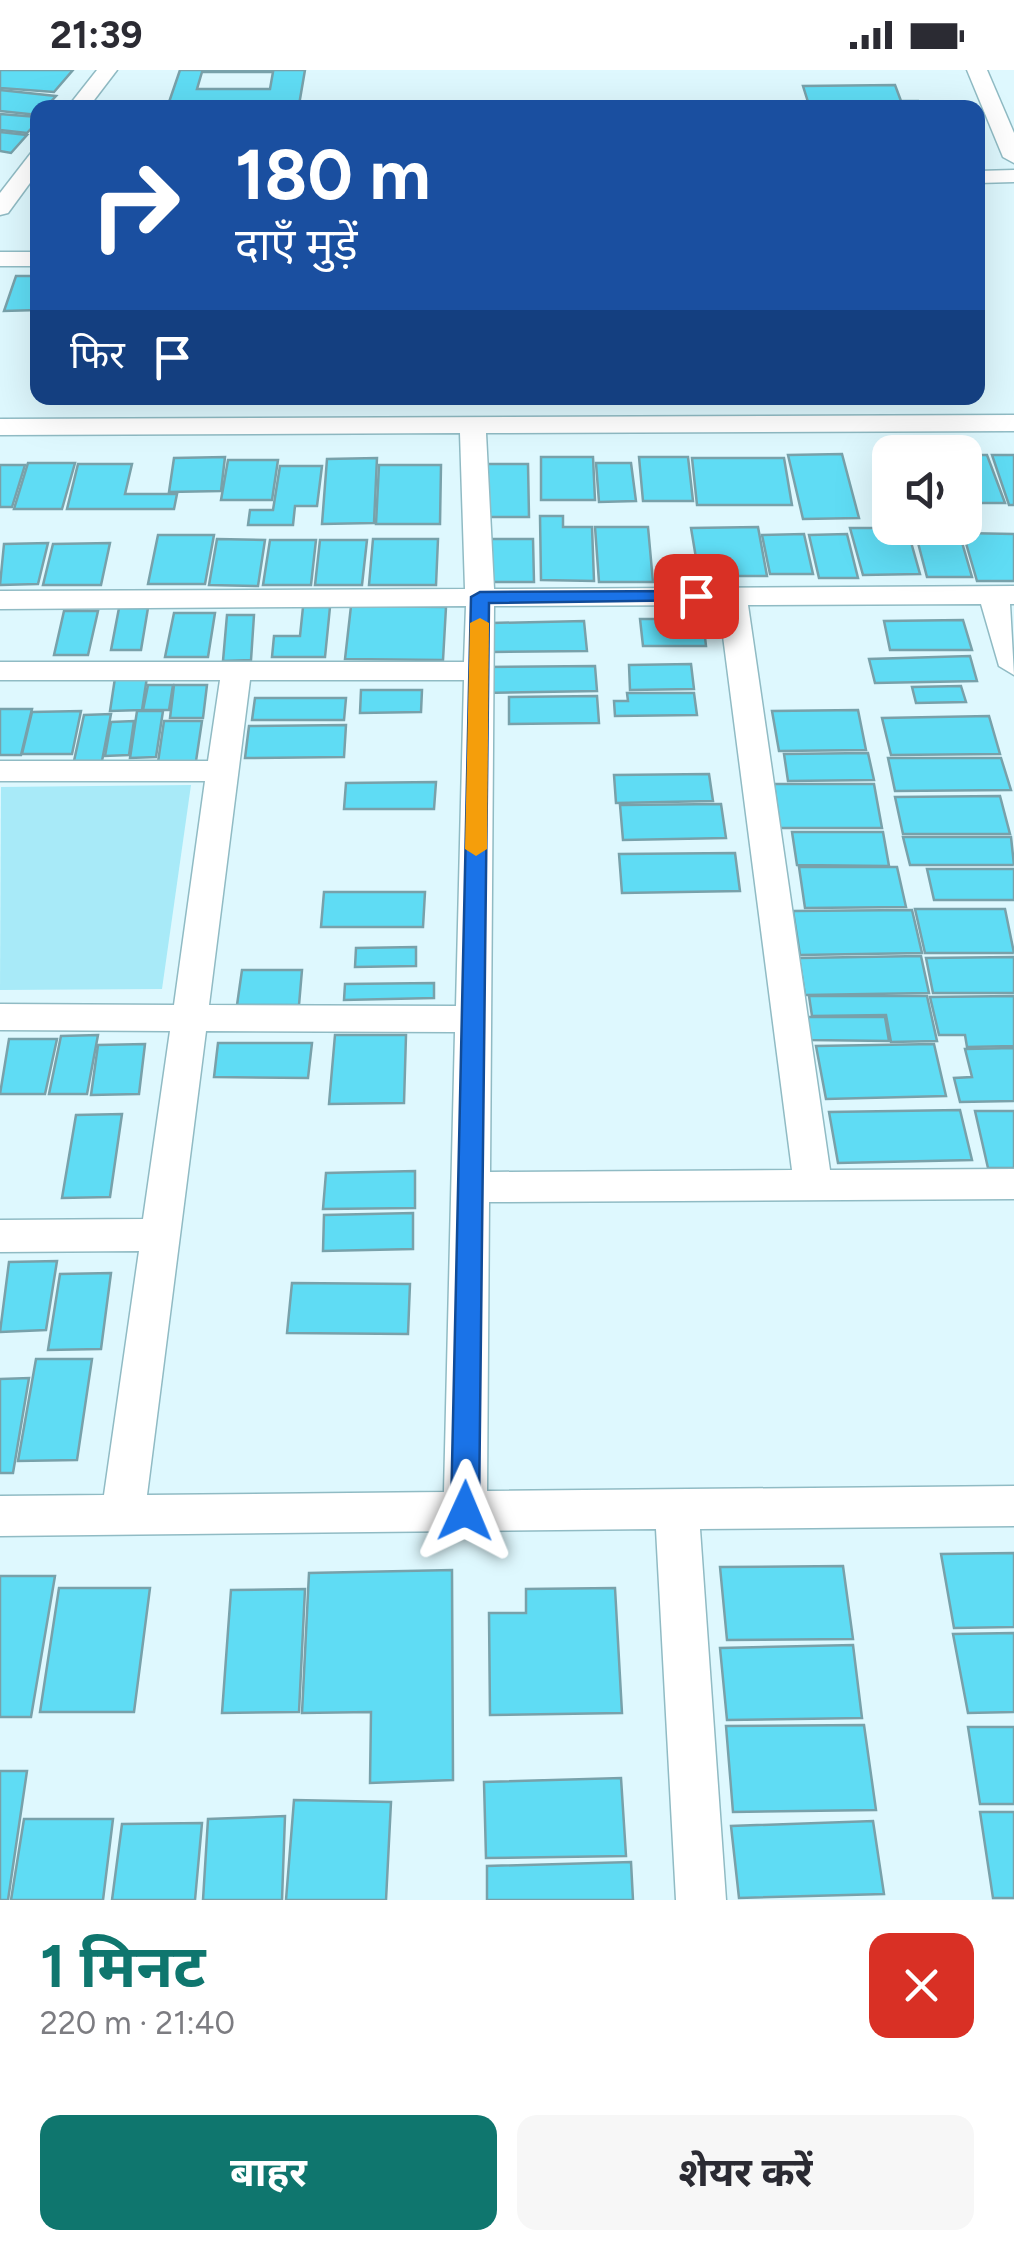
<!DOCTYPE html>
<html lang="hi">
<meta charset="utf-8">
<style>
body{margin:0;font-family:Figtree,"Noto Sans Devanagari",sans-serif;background:#f7f7f7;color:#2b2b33;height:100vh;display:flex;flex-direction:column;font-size:38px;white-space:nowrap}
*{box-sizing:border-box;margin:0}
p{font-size:32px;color:#7c7c81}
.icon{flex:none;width:55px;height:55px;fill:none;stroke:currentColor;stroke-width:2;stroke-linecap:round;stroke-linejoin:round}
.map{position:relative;height:1830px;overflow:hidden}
.details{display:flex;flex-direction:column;background:#fff;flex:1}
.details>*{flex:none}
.banner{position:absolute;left:30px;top:30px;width:955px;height:305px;border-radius:20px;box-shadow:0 10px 40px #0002;background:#1a4fa0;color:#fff;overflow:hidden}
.tools{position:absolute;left:872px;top:365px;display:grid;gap:20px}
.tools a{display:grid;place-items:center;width:110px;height:110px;border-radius:20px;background:#fff;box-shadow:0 10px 40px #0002;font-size:50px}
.pin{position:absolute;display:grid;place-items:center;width:85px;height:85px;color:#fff;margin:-42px;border-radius:20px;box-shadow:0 5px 15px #0006}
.me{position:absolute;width:110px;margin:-55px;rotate:1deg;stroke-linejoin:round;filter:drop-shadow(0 0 8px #0008)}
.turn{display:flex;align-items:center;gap:35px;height:210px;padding:0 40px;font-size:45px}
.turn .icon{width:130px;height:130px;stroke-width:2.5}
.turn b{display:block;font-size:70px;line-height:85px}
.then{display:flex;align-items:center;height:95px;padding:0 40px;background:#0003;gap:20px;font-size:38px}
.round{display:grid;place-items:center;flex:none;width:105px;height:105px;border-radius:20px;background:#f7f7f7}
.headline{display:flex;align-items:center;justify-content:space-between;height:170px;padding:0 40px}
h1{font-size:60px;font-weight:700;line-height:75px;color:#0f766e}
.primary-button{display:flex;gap:20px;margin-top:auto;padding:20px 40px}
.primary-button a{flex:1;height:115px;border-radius:20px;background:#0f766e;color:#fff;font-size:40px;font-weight:700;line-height:115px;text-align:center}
.primary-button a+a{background:#f7f7f7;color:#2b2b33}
.status{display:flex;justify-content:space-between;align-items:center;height:70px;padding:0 50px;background:#fff;direction:ltr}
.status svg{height:28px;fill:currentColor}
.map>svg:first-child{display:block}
</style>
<div class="status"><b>21:39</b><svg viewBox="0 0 49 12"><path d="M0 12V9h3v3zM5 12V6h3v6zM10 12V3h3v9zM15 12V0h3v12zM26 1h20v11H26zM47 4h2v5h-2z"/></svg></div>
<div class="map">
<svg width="1014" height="1830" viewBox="0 0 1014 1830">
<rect width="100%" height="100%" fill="#def8fe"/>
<!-- green -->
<polygon fill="#a8eaf8" points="191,715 162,919 0,920 1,717"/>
<!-- building -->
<g fill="#5fdcf4" stroke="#78a1aa" stroke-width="2.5" fill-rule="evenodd">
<polygon points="0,0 73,0 54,22 0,18"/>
<path d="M 180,0 L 305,0 L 299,35 L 168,35 ZM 202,2 L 273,2 L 270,19 L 197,19 Z"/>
<polygon points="895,15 901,31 918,31 920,38 806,38 804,32 808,32 803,16"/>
<polygon points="0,20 56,26 45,38 38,38 38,45 0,41"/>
<polygon points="0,44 38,47 38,51 27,63 0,60"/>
<polygon points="0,62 27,65 11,83 0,81"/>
<polygon points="16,206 38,206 38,240 4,241"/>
<polygon points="842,384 859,448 803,449 788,385"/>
<polygon points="965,385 987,385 1005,433 965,433"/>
<polygon points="992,385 1014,385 1014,435 1009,435"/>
<polygon points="225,387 221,421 169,422 174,388"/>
<polygon points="541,387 593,387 595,430 541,430"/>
<polygon points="639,387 688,387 693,431 643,431"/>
<polygon points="377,388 374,453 322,454 327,389"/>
<polygon points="692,388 784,388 792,435 697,435"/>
<polygon points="228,390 278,390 272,430 221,430"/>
<polygon points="28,393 75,393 62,439 14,439"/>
<polygon points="596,393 631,393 636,431 599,432"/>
<polygon points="78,394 132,394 125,424 177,424 174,439 67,439"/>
<polygon points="486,394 528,394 529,447 485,447"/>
<polygon points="0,395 25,395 12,437 0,437"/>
<polygon points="379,395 441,395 440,454 376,454"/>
<polygon points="280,396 322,396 317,436 295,436 293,455 248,455 250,440 273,440"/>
<polygon points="540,446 563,446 563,457 592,457 594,511 541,510"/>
<polygon points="595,457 648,457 653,512 599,512"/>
<polygon points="758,457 767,506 699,506 691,458"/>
<polygon points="850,458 907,458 920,504 863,505"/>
<polygon points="963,463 1014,464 1014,511 977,511"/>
<polygon points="804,464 813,504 770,504 762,465"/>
<polygon points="847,464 858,508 819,508 809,465"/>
<polygon points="158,465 214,465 205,514 148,514"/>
<polygon points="217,469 265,470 258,516 209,515"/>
<polygon points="373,469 438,469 436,515 369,515"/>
<polygon points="487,469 533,469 534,512 486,512"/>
<polygon points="917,469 961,469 972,507 927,507"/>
<polygon points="270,470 316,470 311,515 263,515"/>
<polygon points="320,470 367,470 362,515 315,515"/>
<polygon points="48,473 38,514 0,515 4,474"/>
<polygon points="110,473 101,515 43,515 53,474"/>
<polygon points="351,536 446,537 443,590 345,589"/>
<polygon points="303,537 330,537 325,587 272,587 274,566 300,566"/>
<polygon points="119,538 148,538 141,580 111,580"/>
<polygon points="64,541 98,541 88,585 54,585"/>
<polygon points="174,543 215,543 208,587 165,587"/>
<polygon points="227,545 254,545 251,590 223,591"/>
<polygon points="640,549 703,549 706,576 643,576"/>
<polygon points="963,550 972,580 890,580 884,551"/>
<polygon points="584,551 587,581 492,582 491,553"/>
<polygon points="970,586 977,611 875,613 869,589"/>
<polygon points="691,594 694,619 630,620 629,595"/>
<polygon points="595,596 597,621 483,623 483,597"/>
<polygon points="147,607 142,640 110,641 115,608"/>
<polygon points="148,615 173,615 169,640 143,640"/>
<polygon points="174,615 207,615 203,648 170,648"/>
<polygon points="961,616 966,632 916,633 912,617"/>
<polygon points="361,620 422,620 421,642 360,643"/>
<polygon points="627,623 694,623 697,645 615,646 614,631 628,631"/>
<polygon points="597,626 599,653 509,654 509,627"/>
<polygon points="255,628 346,628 344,650 252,650"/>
<polygon points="0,639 32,639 21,685 0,685"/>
<polygon points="858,640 866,680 779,681 772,641"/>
<polygon points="81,641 72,684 22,684 32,642"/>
<polygon points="137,641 163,641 156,687 130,688"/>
<polygon points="111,644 102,691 74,691 84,645"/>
<polygon points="989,646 1000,684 891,685 882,648"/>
<polygon points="134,651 129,685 105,686 111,652"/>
<polygon points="164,651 202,651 196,691 158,692"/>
<polygon points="346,655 344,687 245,688 249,656"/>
<polygon points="868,683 874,710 788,711 784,684"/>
<polygon points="888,688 1001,688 1011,720 895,721"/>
<polygon points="709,704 713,731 616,733 614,705"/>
<polygon points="436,712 434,739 344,739 346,713"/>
<polygon points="774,714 874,714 882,758 780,758"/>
<polygon points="1000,726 1010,764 903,764 895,727"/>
<polygon points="721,734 726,768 623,770 620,735"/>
<polygon points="792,762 883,762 889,796 797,795"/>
<polygon points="903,767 1011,767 1014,795 910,795"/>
<polygon points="735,783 740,821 622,823 619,784"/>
<polygon points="799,797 897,797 906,837 805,838"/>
<polygon points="927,799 1014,799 1014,830 934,830"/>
<polygon points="324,822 425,822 423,857 321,857"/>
<polygon points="915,839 1005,839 1014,883 925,883"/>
<polygon points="912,840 922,883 800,885 793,841"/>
<polygon points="416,877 416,896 355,897 356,878"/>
<polygon points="921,886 929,923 805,925 799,888"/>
<polygon points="1014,887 1014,923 933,923 926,888"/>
<polygon points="242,900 302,900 299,935 237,935"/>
<polygon points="434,913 434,928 344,930 345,914"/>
<polygon points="809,926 927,926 937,971 891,972 886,945 812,946"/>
<polygon points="1014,926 1014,976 967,977 965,965 939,965 930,927"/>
<polygon points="806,947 885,947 889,971 809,970"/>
<polygon points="98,965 87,1024 49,1024 61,966"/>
<polygon points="335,965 406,965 404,1033 329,1034"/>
<polygon points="9,969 57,969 45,1024 0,1024"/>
<polygon points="218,973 312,973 308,1008 214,1007"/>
<polygon points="145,974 139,1024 91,1025 98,975"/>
<polygon points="934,974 946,1026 826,1029 816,976"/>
<polygon points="1014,978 1014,1031 960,1032 954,1008 972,1007 965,979"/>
<polygon points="960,1040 972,1090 838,1093 829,1042"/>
<polygon points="975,1041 1014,1041 1014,1098 988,1098"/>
<polygon points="122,1044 110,1127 62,1128 76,1045"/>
<polygon points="415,1101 415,1138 323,1139 326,1103"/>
<polygon points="413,1143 413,1179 323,1181 324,1145"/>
<polygon points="57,1191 46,1260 0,1262 9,1192"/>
<polygon points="111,1203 101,1279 48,1280 60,1204"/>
<polygon points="292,1213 410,1214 408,1264 287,1263"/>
<polygon points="36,1289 92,1289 77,1390 18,1391"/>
<polygon points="29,1308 13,1403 0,1403 0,1309"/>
<polygon points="1014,1483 1014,1557 954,1558 941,1484"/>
<polygon points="843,1496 853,1569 727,1570 720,1497"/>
<polygon points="452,1500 453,1710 370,1713 371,1642 302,1643 309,1503"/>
<polygon points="0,1506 55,1506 31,1647 0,1647"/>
<polygon points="59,1518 150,1518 134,1642 40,1642"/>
<polygon points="615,1518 622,1643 490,1645 489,1543 526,1543 526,1519"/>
<polygon points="305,1519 299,1642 222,1643 231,1520"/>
<polygon points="1014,1563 1014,1642 968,1643 953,1564"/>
<polygon points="853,1575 862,1648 727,1650 720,1578"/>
<polygon points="864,1655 876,1740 733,1742 726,1656"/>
<polygon points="968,1657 1014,1657 1014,1734 980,1734"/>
<polygon points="0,1701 27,1701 8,1830 0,1830"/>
<polygon points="621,1708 626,1786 486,1788 484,1712"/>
<polygon points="294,1730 391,1732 386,1830 286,1830"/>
<polygon points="980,1742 1014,1742 1014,1828 993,1828"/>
<polygon points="285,1746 282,1830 203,1830 208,1749"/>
<polygon points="24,1749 113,1749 103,1830 11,1830"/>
<polygon points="873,1751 884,1824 739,1828 731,1756"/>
<polygon points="202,1753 195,1830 112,1830 122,1754"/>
<polygon points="631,1792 633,1830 487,1830 487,1796"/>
</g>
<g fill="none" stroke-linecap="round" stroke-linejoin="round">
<defs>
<g id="street">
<polygon points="97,0 117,0 88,38 67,38"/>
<polygon points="967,0 987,0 1014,63 1014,93 1003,87"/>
<polygon points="38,81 38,102 8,143 0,145 0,123 31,83"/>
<polygon points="1014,100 1014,112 978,113 978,101"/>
<rect x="0" y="182" width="38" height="14"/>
<path d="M 1014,345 L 1014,361 L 486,363 L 494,519 L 1014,516 L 1014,534 L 1010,534 L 1014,605 L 999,596 L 981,534 L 748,535 L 830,1100 L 1014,1099 L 1014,1129 L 489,1132 L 487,1421 L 1014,1416 L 1014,1456 L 700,1459 L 726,1830 L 676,1830 L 656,1459 L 0,1466 L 0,1426 L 104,1425 L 139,1181 L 0,1182 L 0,1150 L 143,1149 L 170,961 L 0,960 L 0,934 L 174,935 L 205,711 L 0,711 L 0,691 L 208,691 L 220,610 L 0,610 L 0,592 L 464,592 L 466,536 L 0,539 L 0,521 L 465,519 L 460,363 L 0,365 L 0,349 ZM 719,535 L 792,1100 L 490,1102 L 494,536 ZM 250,610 L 464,610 L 456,936 L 209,935 ZM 206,961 L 455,962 L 444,1422 L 147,1425 Z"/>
</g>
</defs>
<!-- street casing -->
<use href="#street" stroke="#90bbc4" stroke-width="3"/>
<!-- street -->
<use href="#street" fill="#fff" fill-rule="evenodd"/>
</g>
<!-- route -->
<polygon fill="#1a73e8" stroke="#114b97" stroke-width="2.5" points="696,521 702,522 702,530 489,533 479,1441 475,1450 465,1454 455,1450 451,1441 471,527 480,522"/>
<!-- slow -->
<polygon fill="#f59e0b" points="480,548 489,553 487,779 476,786 465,779 470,553"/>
</svg>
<div class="tools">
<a><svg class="icon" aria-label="sound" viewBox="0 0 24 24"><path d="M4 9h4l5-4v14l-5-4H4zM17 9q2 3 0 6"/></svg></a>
</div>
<div class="pin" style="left:696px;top:526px;background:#d93025"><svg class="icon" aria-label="arrive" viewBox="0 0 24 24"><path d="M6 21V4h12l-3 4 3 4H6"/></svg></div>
<svg class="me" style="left:465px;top:1441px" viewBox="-20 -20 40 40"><path d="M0-17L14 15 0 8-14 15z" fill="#1a73e8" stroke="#fff" stroke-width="4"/></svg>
<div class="banner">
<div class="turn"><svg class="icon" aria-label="right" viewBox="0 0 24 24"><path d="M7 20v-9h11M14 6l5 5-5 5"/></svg><div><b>180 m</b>दाएँ मुड़ें</div></div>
<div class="then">फिर<svg class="icon" aria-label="arrive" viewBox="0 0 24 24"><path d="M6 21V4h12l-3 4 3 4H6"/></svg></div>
</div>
</div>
<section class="details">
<div class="headline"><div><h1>1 मिनट</h1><p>220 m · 21:40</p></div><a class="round" style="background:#d93025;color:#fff"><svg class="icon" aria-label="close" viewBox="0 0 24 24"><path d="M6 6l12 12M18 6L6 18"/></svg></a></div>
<div class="primary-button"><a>बाहर</a><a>शेयर करें</a></div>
</section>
